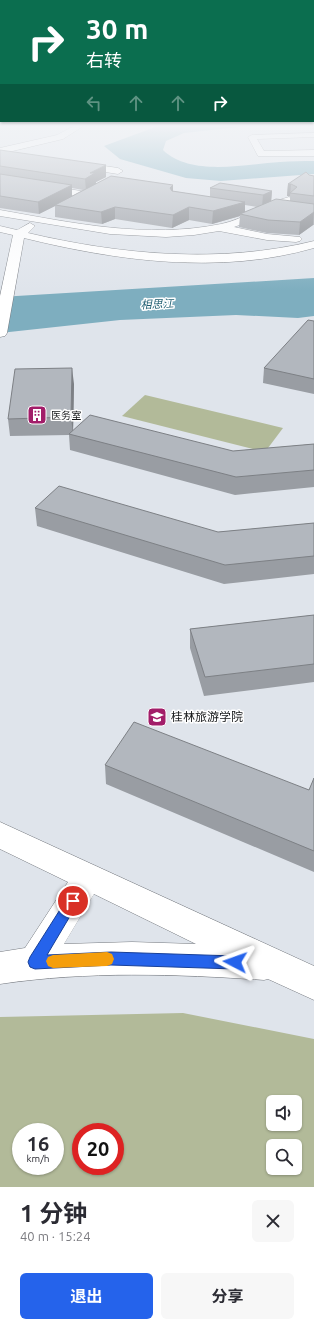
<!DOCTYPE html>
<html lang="zh">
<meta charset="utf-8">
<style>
body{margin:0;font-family:Ubuntu,"Noto Sans SC",sans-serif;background:#f7f7f7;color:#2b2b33;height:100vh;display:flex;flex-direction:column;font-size:15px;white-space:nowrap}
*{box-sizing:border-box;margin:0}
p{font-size:13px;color:#7c7c81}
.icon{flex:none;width:22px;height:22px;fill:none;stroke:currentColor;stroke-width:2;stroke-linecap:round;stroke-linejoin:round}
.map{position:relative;height:1187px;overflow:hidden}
.panel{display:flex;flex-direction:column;background:#fff;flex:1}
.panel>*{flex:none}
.hud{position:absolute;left:0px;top:0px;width:314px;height:122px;box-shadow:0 1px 3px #0004;background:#0b6e4f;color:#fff;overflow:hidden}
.buttons{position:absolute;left:266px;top:1095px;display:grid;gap:8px}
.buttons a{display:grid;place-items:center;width:36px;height:36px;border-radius:6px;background:#fff;box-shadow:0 1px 3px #0004;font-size:20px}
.speed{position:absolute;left:12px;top:1123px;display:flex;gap:8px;font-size:20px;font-weight:700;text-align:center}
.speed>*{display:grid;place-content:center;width:52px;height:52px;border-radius:50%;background:#fff;box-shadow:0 1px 3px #0004;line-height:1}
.speed small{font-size:10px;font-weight:400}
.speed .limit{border:6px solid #d22;background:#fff;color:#111}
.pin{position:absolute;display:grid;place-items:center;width:34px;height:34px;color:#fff;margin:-17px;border:2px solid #fff;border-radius:50%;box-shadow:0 1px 4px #0007}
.me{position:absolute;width:44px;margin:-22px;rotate:274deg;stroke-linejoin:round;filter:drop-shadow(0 0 3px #0008)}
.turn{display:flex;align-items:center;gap:14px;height:84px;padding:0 20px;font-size:18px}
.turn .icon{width:52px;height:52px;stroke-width:2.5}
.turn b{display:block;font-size:28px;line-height:34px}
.lanes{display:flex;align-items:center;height:38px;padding:0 20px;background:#0003;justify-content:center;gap:20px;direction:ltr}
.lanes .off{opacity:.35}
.round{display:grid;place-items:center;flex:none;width:42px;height:42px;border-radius:6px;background:#f7f7f7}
.head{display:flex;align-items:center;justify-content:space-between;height:68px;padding:0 20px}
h1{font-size:24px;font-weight:700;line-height:30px}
.button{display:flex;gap:8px;margin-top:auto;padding:8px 20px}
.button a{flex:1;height:46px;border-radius:6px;background:#2563eb;color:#fff;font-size:16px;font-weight:700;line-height:46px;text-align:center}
.button a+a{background:#f7f7f7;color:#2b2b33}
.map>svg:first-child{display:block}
</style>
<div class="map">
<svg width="314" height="1187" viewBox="0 0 314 1187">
<rect width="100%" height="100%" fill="#dfe4eb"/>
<!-- green -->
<g fill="#b2ba99" fill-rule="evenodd">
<polygon points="145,395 283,428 265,452 122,416"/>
<path d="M 183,1013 L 314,1039 L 314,1187 L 0,1187 L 0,1017 ZM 273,1102 L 295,1102 L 295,1124 L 273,1124 ZM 21,1132 L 55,1132 L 55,1166 L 21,1166 ZM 81,1132 L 115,1132 L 115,1166 L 81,1166 ZM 273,1146 L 295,1146 L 295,1168 L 273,1168 Z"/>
</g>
<!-- water -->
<g fill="#7eaebf">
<path d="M 174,125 L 259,125 L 184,133 L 166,141 L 163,150 C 191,177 245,164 280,162 C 291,161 303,161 314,161 L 314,174 L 221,181 L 186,178 L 120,159 L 104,146 L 158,126 Z"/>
<polygon points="314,278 314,316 298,318 236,315 120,320 0,333 0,297"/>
</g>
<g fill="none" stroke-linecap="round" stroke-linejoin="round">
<defs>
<g id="minor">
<polygon points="76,125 85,125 63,139 0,154 0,148 57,135"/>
<polygon points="314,133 314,137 257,139 264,151 314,150 314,156 258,156 248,137 252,135"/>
<polygon points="77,162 118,168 123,171 118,174 74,167 73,165"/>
<polygon points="0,178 87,192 92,195 87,198 0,184"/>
<path d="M 289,197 L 294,200 L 293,202 L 259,218 L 234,227 L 267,234 L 300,237 L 302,239 L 300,241 L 296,242 L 267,240 L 219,231 L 194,235 L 166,237 L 110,234 L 0,216 L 0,210 C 73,223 147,239 221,224 C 245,219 265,203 289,197 Z"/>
<path d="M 30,223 L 35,226 L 28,233 C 122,255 220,264 314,241 L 314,248 C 220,275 117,261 24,238 L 7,333 L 5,336 L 0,337 L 0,296 L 13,235 L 0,232 L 0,226 L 17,230 Z"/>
<path d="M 0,822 L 314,966 L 314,1000 L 268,979 L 264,980 C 175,974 88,971 0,984 L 0,952 L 25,948 L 68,882 L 0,849 ZM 94,894 L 196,944 L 132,942 L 64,944 Z"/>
</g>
</defs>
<!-- minor casing -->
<use href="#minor" stroke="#767a80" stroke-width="1"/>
<!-- minor -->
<use href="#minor" fill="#fff" fill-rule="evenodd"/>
</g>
<!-- wall -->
<g fill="#999da3" fill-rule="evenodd">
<path d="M 0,150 L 106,177 L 96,182 L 96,184 L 173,185 L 173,191 L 210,197 L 210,188 L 272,191 L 271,201 L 290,201 L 290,196 L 287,196 L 288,184 L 309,175 L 314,176 L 314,225 L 313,225 L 299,235 L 267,233 L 239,227 L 240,216 L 212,224 L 189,220 L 172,228 L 115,219 L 102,224 L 55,217 L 55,206 L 39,214 L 0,208 ZM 72,188 L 83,190 L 72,196 ZM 245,205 L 257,207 L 245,212 Z"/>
<polygon points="314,321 314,394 263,383 264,368"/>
<polygon points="74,384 73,430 233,451 314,444 314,487 235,495 70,450 69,435 10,436 8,419"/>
<polygon points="35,508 218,532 314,523 314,574 224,584 37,526"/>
<polygon points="314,615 314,682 204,696 190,648 190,629"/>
<polygon points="105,765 309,790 314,778 314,872 106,784"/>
</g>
<!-- shaded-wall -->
<g fill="#7d8085">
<polygon points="106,165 106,177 96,182 96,185 86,190 85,179 90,173"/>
<polygon points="288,184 291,184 290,196 287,196"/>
<polygon points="72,185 72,197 55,205 55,206 39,214 38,202"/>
<polygon points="173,185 173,197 170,188"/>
<polygon points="272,191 271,203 262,207 263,195"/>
<polygon points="245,202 245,215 240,214 240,216 212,224 213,211"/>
<polygon points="115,207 115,219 102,224 101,212"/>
<polygon points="189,207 189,220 172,228 173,215"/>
<polygon points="314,212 313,225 299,235 300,222"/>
<polygon points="72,368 74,384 73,434 71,417"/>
</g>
<!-- building -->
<g fill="#b2b7be" stroke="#7d8085">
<polygon points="0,150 106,165 90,173 95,173 85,179 0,166"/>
<polygon points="306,172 309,175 314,176 314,196 290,193 297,187 291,184 288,184"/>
<polygon points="0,174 72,185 38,202 0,196"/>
<polygon points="111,176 173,185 170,188 172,191 245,202 213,211 189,207 173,215 115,207 101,212 55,205"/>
<polygon points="220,183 272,191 263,195 210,188"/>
<polygon points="276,199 314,204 314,212 300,222 268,220 240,214"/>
<polygon points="308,320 314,321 314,379 264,368"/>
<polygon points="72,368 71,417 8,419 15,369"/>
<polygon points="90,415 233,451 314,444 314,470 236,477 69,434"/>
<polygon points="59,486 218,532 314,523 314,556 225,565 35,508"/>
<polygon points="314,615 314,664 205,677 190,629"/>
<polygon points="134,722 309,790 314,778 314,851 105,765"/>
</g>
<!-- sky -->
<linearGradient id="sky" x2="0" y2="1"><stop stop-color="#7db2d8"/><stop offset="0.43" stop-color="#f1f3f6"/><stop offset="1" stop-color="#f1f3f6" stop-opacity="0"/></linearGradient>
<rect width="314" height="291" fill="url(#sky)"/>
<!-- route -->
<polygon fill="#2563eb" stroke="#184099" points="73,895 77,897 79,901 47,955 111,952 235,956 240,958 242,962 240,967 235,969 111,965 35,969 30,967 28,962 30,957 68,897"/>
<!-- slow -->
<polygon fill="#f59e0b" points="107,952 112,954 114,959 112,964 107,966 53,968 48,966 46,961 48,957 53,955"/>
<!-- icons -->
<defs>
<symbol id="building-square" viewBox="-11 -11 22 22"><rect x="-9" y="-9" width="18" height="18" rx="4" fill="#a21d69" stroke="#fff"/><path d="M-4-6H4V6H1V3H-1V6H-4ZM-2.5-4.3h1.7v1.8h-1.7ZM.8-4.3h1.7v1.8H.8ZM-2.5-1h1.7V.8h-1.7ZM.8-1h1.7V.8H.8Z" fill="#fff"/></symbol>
<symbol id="university-square" viewBox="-11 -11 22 22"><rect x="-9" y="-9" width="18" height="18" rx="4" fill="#a21d69" stroke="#fff"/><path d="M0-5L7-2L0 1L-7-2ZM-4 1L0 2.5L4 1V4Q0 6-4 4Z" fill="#fff"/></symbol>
</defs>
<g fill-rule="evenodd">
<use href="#building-square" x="26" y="404" width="22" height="22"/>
<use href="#university-square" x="146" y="706" width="22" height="22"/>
</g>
<g text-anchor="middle" stroke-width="3" stroke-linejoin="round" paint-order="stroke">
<!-- far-poi labels -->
<g font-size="10" fill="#141618" stroke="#fff" text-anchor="start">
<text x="51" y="419">医务室</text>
</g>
<!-- far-water labels -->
<g font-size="11" font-style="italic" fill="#1e5d70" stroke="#fff">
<text transform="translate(157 304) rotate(-3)" y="4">相思江</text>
</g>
<!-- poi labels -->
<g font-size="12" fill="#141618" stroke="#fff" text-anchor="start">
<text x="171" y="721">桂林旅游学院</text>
</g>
</g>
</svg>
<div class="buttons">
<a><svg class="icon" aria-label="sound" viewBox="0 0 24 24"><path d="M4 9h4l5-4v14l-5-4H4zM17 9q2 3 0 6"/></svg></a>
<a><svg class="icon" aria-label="search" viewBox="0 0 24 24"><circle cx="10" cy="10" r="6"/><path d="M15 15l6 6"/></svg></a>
</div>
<div class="speed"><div>16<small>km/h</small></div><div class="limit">20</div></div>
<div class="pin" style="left:73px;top:901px;background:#d93025"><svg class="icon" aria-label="arrive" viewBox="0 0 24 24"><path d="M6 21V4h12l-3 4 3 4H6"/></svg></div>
<svg class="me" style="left:235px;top:962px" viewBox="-20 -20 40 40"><path d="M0-17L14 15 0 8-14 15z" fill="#2563eb" stroke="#fff" stroke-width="4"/></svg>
<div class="hud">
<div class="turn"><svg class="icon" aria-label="right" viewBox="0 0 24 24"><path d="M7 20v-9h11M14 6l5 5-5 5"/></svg><div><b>30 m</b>右转</div></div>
<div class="lanes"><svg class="icon off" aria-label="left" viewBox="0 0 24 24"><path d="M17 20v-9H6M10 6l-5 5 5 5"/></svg><svg class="icon off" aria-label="ahead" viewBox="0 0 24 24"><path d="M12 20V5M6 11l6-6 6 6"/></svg><svg class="icon off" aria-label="ahead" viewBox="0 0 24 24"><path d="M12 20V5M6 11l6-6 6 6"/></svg><svg class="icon" aria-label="right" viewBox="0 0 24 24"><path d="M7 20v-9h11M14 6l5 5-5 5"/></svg></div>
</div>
</div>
<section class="panel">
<div class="head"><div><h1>1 分钟</h1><p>40 m · 15:24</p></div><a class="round"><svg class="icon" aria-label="close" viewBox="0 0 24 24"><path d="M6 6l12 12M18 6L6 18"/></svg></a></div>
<div class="button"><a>退出</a><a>分享</a></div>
</section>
